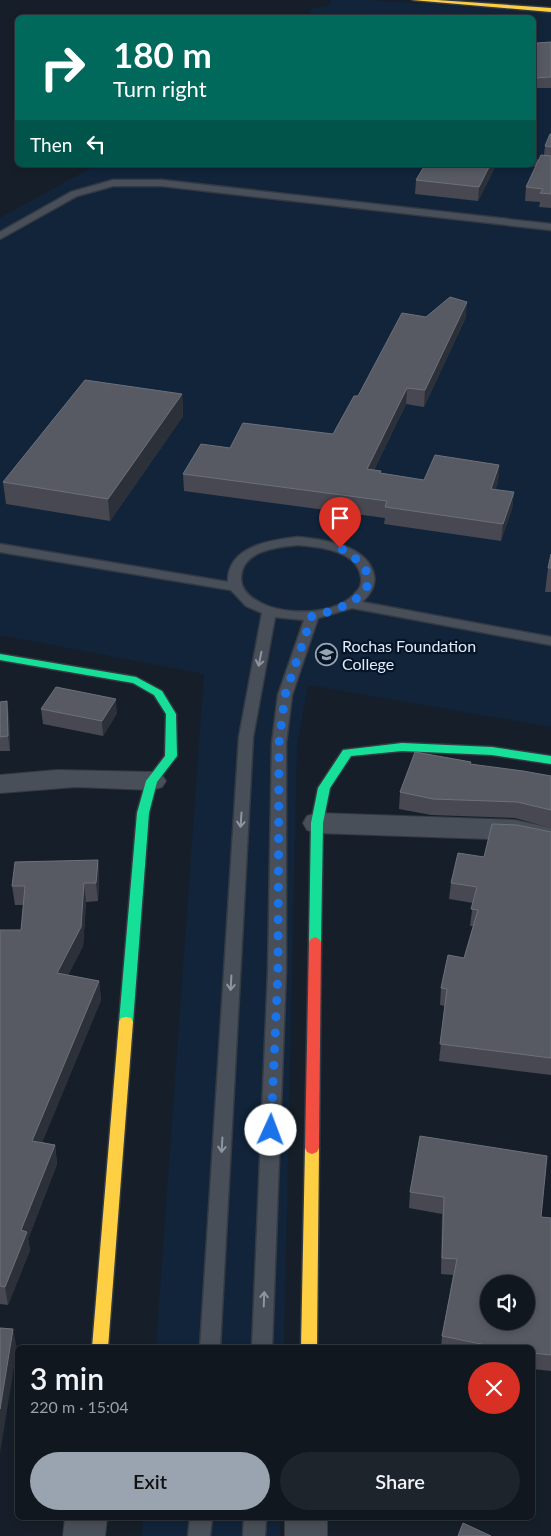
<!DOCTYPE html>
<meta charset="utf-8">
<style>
body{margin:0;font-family:Lato,sans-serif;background:#1e242c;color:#f1f3f6;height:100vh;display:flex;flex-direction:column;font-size:19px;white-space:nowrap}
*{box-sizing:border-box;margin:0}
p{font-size:16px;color:#9c9fa4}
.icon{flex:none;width:28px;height:28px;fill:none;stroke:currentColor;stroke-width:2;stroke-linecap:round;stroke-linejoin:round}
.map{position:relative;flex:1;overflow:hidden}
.panel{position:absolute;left:15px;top:1345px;width:520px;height:175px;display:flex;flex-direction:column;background:#10171f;border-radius:8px;box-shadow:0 2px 8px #0003,0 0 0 1px #30363d}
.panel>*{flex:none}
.banner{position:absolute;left:15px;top:15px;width:521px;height:152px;border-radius:8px;box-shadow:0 2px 8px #0003,0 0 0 1px #30363d;background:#00695c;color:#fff;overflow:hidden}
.controls{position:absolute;left:480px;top:1275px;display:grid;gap:10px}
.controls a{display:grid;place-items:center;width:55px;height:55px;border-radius:50%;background:#10171f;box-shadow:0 2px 8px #0003,0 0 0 1px #30363d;font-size:25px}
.pin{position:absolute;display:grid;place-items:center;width:42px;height:42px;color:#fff;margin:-51px -21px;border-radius:50% 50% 50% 0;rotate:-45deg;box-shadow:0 0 5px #0007}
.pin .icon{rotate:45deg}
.me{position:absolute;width:55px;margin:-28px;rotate:2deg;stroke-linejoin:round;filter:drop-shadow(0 0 4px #0008)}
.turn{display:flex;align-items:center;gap:18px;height:105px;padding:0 15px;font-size:22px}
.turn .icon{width:65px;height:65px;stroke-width:2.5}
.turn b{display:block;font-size:35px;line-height:42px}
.then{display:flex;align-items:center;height:48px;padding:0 15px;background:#0003;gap:10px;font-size:19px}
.round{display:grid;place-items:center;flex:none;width:52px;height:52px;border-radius:26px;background:#1e242c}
.head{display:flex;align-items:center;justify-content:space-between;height:85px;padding:0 15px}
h1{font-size:30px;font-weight:600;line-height:38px}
.primary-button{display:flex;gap:10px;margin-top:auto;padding:10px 15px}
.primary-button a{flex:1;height:58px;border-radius:30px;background:#99a4b0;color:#111;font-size:20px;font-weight:600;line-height:58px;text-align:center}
.primary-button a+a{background:#1e242c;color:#f1f3f6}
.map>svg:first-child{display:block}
</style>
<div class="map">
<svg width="551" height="1536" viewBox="0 0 551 1536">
<rect width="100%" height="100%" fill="#161f29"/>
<!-- built -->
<g fill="#11243a">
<polygon points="331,0 371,0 551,13 551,727 308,685 297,746 284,1347 156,1347 204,674 0,635 0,218 96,165 534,165 534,18 307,17 313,8 328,6"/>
<polygon points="143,1518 280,1518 280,1536 142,1536"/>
</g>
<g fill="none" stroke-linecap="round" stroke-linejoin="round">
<defs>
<g id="lane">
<polygon points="534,160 551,162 551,168 531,165 534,165"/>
<polygon points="113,180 162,180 551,224 551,230 162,186 113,186 77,196 0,239 0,232 71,192"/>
<path d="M 298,537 C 323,540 367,544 374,575 C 376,586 370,595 362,602 L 551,637 L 551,645 L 352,608 L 318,618 L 292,695 L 286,743 L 286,971 L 272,1348 L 252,1348 L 268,971 L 272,743 L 278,695 L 304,620 L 275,617 L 253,737 L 220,1348 L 200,1348 L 239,737 L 262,613 L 246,606 L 231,590 L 0,552 L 0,544 L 228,582 C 227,546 271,540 298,537 ZM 298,545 C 320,547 357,550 361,577 C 362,582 361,587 357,591 C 338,616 286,616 261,603 C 251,598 241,591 241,578 C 242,550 277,547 298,545 Z"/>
<polygon points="190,1518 212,1518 210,1536 188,1536"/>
<polygon points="244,1518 266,1518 265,1536 243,1536"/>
</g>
<g id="street">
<polygon points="57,770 152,772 162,775 166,781 162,787 152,790 76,787 0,793 0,775"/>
<polygon points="317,813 515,820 551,828 551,848 515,840 317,833 307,830 303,823 307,816"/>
<polygon points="65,1518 107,1518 105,1536 63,1536"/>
<rect x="285" y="1518" width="42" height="18"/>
</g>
<g id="fast">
<polygon points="0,654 136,677 162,691 176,714 177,756 157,782 149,813 133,1022 131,1026 126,1027 121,1026 119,1022 137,813 146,781 165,756 166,714 154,695 133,683 0,660"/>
<polygon points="402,743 492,747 551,756 551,764 492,755 402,751 351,756 330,788 323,823 321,942 319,945 311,945 309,942 311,823 318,788 343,750"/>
</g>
<g id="slow">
<polygon points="412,0 437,0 551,8 551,12"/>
<polygon points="126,1017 131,1018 133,1022 108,1348 92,1348 119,1022 121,1018"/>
<polygon points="312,1142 317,1144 319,1148 317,1348 301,1348 305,1148 307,1144"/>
</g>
<polygon id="jam" points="315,937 319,939 321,942 319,1148 317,1152 312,1154 307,1152 305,1148 309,942 311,939"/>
</defs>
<!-- lane casing -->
<use href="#lane" stroke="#343a43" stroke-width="3"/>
<!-- street casing -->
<use href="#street" stroke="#343a43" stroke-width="2"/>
<!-- fast casing -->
<use href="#fast" stroke="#343a43" stroke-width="3"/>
<!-- slow casing -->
<use href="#slow" stroke="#343a43" stroke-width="3"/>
<!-- jam casing -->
<use href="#jam" stroke="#343a43" stroke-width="3"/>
<!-- lane -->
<use href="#lane" fill="#494f58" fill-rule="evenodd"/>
<!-- street -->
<use href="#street" fill="#494f58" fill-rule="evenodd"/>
<!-- fast -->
<use href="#fast" fill="#16e098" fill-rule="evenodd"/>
<!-- slow -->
<use href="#slow" fill="#ffcf43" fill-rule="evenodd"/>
<!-- jam -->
<use href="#jam" fill="#f24e42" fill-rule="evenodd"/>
</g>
<!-- wall -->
<g fill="#474851">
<polygon points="551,42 551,88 534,88 534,44 537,44 537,43"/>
<polygon points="551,134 551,208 539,207 540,202 525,201 526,187 544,155 545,146"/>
<polygon points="496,165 478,201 415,194 416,180"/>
<polygon points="426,317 466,317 424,407 406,404 374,470 381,473 424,480 499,465 498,482 495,490 514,492 512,509 501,541 384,524 385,518 184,491 183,474 230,448 333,434 358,396"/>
<polygon points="182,394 183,416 110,521 6,504 3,482"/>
<polygon points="551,554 551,592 545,592 548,568"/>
<polygon points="0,702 9,716 10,751 0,751"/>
<polygon points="41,709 117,713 103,736 43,724"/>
<polygon points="470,764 551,776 551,828 515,818 431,815 399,809 400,792"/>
<polygon points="551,832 551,1075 439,1061 445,1006 440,1005 441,988 464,958 473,926 470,926 473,903 449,899 451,883 484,857"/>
<polygon points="98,860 99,879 98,901 86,902 83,946 68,975 99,981 101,1000 42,1142 55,1145 57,1164 28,1239 30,1250 8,1305 0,1304 0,930 21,930 24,905 15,905 12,886"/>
<polygon points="420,1136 541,1217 551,1218 551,1371 532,1369 532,1348 441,1348 442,1336 453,1275 441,1274 442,1214 409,1208 410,1192"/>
</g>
<!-- shaded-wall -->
<g fill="#2c3039">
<polygon points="490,165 496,165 478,201 479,187"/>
<polygon points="467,302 466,317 424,407 425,390"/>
<polygon points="407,388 406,404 366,486 367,469"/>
<polygon points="182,394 183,416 110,521 108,499"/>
<polygon points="499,465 498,482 489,506 491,489"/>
<polygon points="514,492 512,509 501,541 503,524"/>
<polygon points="116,699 117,713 103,736 102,721"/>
<polygon points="7,701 9,716 10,751 8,736"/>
<polygon points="98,860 99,879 98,901 96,883"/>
<polygon points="84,883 86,902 83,946 59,992 57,973"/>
<polygon points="99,981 101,1000 35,1160 32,1141"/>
<polygon points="55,1145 57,1164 28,1239 30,1250 8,1305 5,1287 21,1230"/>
<polygon points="13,1329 17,1349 0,1453 0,1409"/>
</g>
<!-- building -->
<g fill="#575a63" stroke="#6c707a" fill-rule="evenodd">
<polygon points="551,42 551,77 534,78 534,44 538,44 537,43"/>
<polygon points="550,134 551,134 551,147 545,146"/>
<polygon points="541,155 551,156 551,194 540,193 543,189 526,187"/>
<polygon points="425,165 490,165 479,187 416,180"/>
<polygon points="450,297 467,302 425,390 407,388 367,469 381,471 380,473 424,480 435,455 499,465 491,489 514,492 503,524 385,507 387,501 183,474 201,444 230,448 243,423 333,434 354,396 358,396 402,313 426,317"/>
<polygon points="85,380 182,394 108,499 3,482"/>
<polygon points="551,554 551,568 548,568"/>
<polygon points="56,687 116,699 102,721 41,709"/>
<polygon points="7,701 8,736 0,737 0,702"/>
<polygon points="415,752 471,762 470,764 523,771 551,776 551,810 517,802 433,799 400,792"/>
<polygon points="492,824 517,825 551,832 551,1058 440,1044 447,989 441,988 448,955 464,958 478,910 471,909 477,887 451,883 458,853 484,857"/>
<polygon points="98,860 96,883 84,883 81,927 57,973 99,981 32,1141 55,1145 21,1230 27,1232 5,1287 0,1286 0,930 21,930 25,886 12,886 15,862"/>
<path d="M 420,1136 L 547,1156 L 541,1217 L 551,1218 L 551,1355 L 532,1353 L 532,1348 L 500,1348 L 442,1336 L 457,1259 L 442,1258 L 444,1197 L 410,1192 ZM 489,1284 L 526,1284 L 526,1321 L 489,1321 Z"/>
<polygon points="0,1328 13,1329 0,1409"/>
<polygon points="463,1523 491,1536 458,1536"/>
</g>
<!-- one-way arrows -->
<defs><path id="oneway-shaft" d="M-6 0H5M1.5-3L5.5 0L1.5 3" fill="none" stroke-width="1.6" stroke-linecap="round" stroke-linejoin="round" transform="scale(1.25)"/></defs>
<g stroke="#8d95a0">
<use href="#oneway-shaft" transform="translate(260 659) rotate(101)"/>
<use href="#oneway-shaft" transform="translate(241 820) rotate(94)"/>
<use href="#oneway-shaft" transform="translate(231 983) rotate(93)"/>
<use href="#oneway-shaft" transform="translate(222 1145) rotate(93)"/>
<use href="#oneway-shaft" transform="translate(264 1299) rotate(-88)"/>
</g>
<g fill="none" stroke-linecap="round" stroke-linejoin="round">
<!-- route -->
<path stroke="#1a73e8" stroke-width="9" stroke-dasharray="0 16.2" d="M 271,1130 L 278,971 L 279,743 L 285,695 L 312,616 C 356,607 398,581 340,548"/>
</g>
<!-- icons -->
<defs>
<symbol id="university-ring" viewBox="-11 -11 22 22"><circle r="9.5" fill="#051527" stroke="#99a4b0" stroke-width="1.5"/><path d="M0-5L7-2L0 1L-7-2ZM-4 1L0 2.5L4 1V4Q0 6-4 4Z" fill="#99a4b0"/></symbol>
</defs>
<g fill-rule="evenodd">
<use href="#university-ring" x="314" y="642" width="25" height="25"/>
</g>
<g text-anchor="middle" stroke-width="4.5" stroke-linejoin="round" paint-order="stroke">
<!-- poi labels -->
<g font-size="16" fill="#e0ebf9" stroke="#051527" text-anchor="start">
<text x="342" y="652">Rochas Foundation<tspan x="342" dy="18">College</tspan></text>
</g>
</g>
</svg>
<div class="controls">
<a><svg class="icon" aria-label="sound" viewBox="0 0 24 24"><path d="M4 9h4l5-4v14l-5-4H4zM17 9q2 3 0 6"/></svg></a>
</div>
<div class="pin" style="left:340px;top:548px;background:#d93025"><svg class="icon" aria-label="arrive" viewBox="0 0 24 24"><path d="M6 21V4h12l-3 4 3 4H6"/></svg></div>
<svg class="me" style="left:271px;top:1130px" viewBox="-20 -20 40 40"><circle r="19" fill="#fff"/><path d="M0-13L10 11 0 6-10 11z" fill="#1a73e8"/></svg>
<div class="banner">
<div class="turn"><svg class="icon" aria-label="right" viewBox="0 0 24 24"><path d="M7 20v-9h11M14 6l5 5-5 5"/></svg><div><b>180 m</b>Turn right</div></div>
<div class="then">Then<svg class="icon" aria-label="left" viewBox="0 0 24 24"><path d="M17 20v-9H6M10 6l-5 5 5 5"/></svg></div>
</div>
<section class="panel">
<div class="head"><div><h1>3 min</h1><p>220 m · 15:04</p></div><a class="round" style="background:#d93025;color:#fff"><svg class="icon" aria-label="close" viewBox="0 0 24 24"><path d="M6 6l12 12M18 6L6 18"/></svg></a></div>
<div class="primary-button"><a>Exit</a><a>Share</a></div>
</section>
</div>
